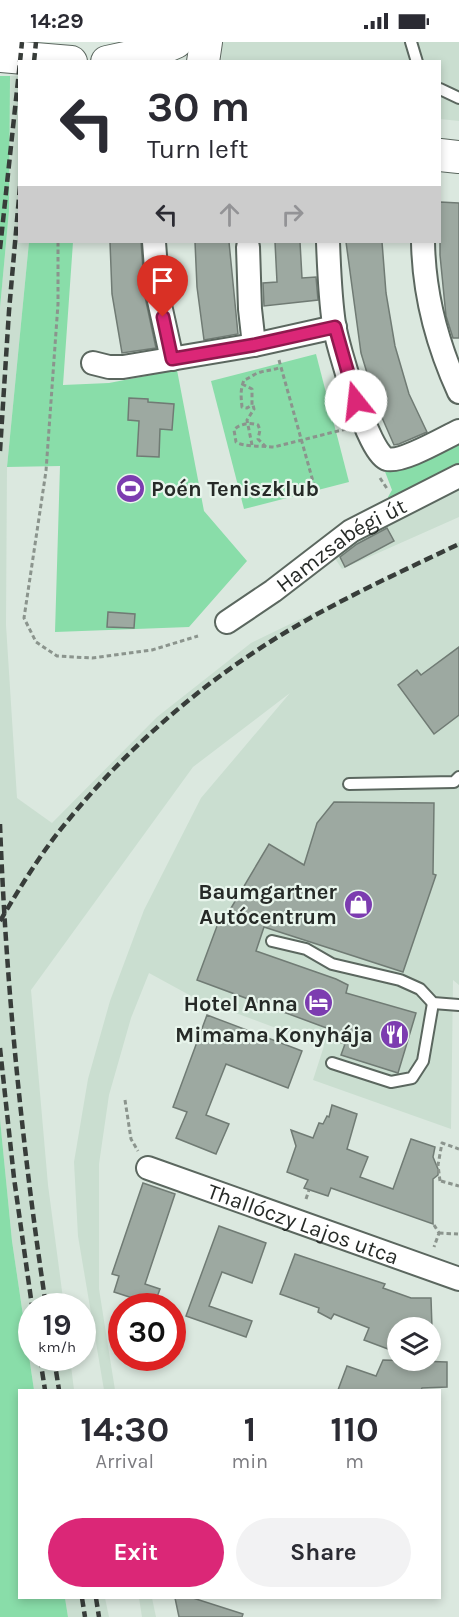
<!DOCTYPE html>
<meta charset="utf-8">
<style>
body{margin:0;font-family:Karla,sans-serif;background:#f2f2f3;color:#2b2b33;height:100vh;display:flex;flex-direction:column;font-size:22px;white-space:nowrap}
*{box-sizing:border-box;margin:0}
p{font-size:20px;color:#7c7c81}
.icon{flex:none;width:33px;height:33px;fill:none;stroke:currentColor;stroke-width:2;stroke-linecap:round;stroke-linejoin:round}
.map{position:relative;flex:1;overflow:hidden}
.panel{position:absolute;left:18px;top:1347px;width:423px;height:210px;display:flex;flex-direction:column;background:#fff;border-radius:0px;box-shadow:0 3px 9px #0003}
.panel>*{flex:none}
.guide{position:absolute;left:18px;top:18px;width:423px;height:183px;border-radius:0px;box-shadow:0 3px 9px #0003;background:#fff;color:#2b2b33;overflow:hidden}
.controls{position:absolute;left:387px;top:1275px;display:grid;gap:12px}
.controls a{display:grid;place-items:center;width:54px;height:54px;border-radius:50%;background:#fff;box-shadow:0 3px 9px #0003;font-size:30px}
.speed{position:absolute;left:18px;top:1251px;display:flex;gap:12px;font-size:30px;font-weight:700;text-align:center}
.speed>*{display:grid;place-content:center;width:78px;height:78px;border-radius:50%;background:#fff;box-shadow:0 3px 9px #0003;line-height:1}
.speed small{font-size:15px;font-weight:400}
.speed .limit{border:9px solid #d22;background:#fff;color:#111}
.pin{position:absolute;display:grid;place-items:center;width:51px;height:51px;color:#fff;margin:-62px -26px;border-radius:50% 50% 50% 0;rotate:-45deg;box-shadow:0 0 6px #0007}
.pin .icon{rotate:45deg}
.me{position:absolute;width:66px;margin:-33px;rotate:344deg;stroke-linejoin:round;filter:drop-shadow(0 0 4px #0008)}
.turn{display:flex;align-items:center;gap:21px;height:126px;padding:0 30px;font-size:27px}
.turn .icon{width:78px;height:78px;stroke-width:2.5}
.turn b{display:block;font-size:42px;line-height:51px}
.lanes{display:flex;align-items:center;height:57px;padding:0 30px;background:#0003;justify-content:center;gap:30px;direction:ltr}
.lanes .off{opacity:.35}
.eta{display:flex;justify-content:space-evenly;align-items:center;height:102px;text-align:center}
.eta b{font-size:36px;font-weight:700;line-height:42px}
.primary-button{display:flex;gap:12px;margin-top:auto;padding:12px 30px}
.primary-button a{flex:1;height:69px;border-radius:36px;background:#db2777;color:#fff;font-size:24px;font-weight:700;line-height:69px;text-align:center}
.primary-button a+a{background:#f2f2f3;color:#2b2b33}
.status{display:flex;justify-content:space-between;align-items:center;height:42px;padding:0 30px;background:#fff;direction:ltr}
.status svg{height:16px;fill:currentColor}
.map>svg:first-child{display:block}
</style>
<div class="status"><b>14:29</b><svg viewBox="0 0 49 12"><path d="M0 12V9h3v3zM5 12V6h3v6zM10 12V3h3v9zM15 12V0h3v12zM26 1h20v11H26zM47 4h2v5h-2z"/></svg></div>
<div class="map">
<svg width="459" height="1575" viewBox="0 0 459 1575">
<rect width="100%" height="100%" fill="#dbe8df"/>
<!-- built -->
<g fill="#caded0">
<polygon points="223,0 459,0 459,79 440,77 440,20 221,20"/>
<polygon points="10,34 19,34 20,200 29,200 7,425 6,583 17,756 52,781 157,675 251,601 459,500 459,943 453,938 451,1087 313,1038 324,1004 193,955 149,931 131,976 109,1053 99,1122 99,1247 115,1348 104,1348 78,1194 74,1120 88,1037 110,959 144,868 201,756 290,651 193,725 31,948 48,1143 64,1264 32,1264 32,1316 70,1316 74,1348 34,1348 12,1199 0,1077 0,266 9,169"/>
<polygon points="459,446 459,475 342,527 334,515 338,511 378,487"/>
<polygon points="65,1556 105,1556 109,1575 68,1575"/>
<polygon points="139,1556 152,1556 156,1575 142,1575"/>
</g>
<!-- green -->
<g fill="#89dda9">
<polygon points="0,34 10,34 9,169 0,266"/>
<polygon points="29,200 73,200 63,343 109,341 177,328 204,469 247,519 189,585 55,590 60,424 7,425"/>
<polygon points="316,312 349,440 244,467 211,339"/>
<polygon points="459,396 459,428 391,462 388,455 392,448 384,427"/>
<polygon points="0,1077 12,1199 34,1348 20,1348 20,1556 65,1556 68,1575 0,1575"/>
</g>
<!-- building -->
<g fill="#9da9a1" stroke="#707b74" stroke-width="1.5">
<polygon points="440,160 459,161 459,296 453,296 446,274 440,213"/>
<polygon points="110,200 141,200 145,255 156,306 122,311 112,252"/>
<polygon points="195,200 229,200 238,292 204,298 197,245"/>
<polygon points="275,200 300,200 302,236 316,235 318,258 264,264 263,241 277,240"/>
<polygon points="346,200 382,200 386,251 395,304 409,352 427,390 399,402 394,403 377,364 361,311"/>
<polygon points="129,356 148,357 148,360 174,362 172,388 160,387 159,415 137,414 139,379 128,378"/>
<polygon points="387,486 394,499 345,525 340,515 357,502"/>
<polygon points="108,570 135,572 134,586 107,585"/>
<polygon points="459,605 459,673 434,692 398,643 417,628 421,633"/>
<polygon points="334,760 434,761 433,832 436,833 403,930 264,885 256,909 336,937 348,943 346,951 416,971 398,1031 341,1013 345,1002 330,997 332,988 197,938 220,876 224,878 269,802 304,823 317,781"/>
<polygon points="207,973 302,1009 288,1046 226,1022 206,1073 229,1082 216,1112 176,1096 187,1070 173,1065"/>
<polygon points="332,1063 357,1072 347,1107 368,1115 360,1135 393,1147 411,1097 435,1105 433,1115 438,1127 438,1133 433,1137 433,1182 331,1146 328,1154 304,1146 308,1138 287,1130 296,1104 291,1088 313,1096 319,1081 323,1082 327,1074 329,1075"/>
<polygon points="143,1141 175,1152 145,1242 160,1247 154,1263 114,1250 119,1234 112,1232"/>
<polygon points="219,1184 266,1201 252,1241 222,1230 209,1264 252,1279 246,1295 186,1274"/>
<polygon points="295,1212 385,1242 383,1246 411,1256 431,1256 432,1286 396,1286 388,1307 364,1298 369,1286 334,1272 331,1277 318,1270 319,1266 280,1252"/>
<polygon points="383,1318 447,1320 447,1345 422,1346 421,1348 338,1348 347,1324 376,1334"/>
<polygon points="175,1556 193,1556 243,1572 242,1575 179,1575"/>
</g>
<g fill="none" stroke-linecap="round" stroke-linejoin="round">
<defs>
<g id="lane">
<polyline points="411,0 417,20"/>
<polyline points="440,47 459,56"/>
<polyline points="349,742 454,740 459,735"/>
<polyline points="272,899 306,907 332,922 400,938 420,947 433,961 459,963"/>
<polyline points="332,1021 391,1040 412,1036 423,1019 433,961"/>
</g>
<g id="street">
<polyline points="154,200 158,254 172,317"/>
<path d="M 328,200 C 329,227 330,255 334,282 C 337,303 369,413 387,417 C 402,421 444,396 459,389"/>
<path d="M 423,200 C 424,253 437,302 459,350"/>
<polyline points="248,205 250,267 254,303"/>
<polyline points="93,321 109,325 123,325 254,303 335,285"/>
<path id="s1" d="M 227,580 L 273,549 L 351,489 L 459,434"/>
<path id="s2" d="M 148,1126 L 459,1237"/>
</g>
<g id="secondary">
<polyline points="0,14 71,20"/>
<polyline points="107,20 153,10 176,0"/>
<polyline points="203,20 206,0"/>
<polyline points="440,113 459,115"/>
</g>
</defs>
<!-- lane casing -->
<use href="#lane" stroke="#5b675f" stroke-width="14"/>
<!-- street casing -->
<use href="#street" stroke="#5b675f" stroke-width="26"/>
<!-- secondary casing -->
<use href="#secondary" stroke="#5b675f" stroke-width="34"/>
<!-- path -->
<g stroke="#8b948d" stroke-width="3" stroke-dasharray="4.5 3" stroke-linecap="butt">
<polyline points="58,200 58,262 46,429 24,576 36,600 57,614 92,616 152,608 198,594"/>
<polyline points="279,318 314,443"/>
<path d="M 242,342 L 252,347 L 252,363 L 247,366 L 242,365 C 241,354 240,349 244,338 C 250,336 255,331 261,330 C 269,328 274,328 281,325"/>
<polyline points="252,403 247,378 254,367 253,363"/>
<path d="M 266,405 L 258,397 L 260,388 L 258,383 C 250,380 239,382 234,388 L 236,400 C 243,405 265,404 274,405 L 346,387"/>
<polyline points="380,436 388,448"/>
<polyline points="125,1058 131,1097 138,1109"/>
<polyline points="440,1139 438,1123 442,1101 459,1107"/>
<polyline points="441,1139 459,1144"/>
<polyline points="306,1157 309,1148"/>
<polyline points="434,1183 439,1191 434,1205"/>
<polyline points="439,1191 458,1192"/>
</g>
<!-- lane -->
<use href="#lane" stroke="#fff" stroke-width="10"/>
<!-- street -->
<use href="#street" stroke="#fff" stroke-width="22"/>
<!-- secondary -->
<use href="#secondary" stroke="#fff" stroke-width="32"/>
<!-- rail -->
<g stroke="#383d3a" stroke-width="4.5" stroke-dasharray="9 4.5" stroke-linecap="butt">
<polyline points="20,20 22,0"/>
<polyline points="34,20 36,0"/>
<polyline points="0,207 20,20"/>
<polyline points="0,409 9,269 20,144"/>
<path d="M 0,782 C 6,944 22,1104 46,1264"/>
<path d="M 0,879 C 18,849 36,819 57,792 C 117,716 191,649 273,598 C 332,561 396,532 459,502"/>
<polyline points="0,1006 14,1136 32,1264"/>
<polyline points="40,1316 45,1348"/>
<polyline points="54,1316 59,1348"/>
<polyline points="82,1556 85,1575"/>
<polyline points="96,1556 99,1575"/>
</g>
</g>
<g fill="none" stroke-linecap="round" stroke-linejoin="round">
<defs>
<polyline id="route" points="163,275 172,317 254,303 335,285 356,359"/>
</defs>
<!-- route casing -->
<use href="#route" stroke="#8e194d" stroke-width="15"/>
<!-- route -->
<use href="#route" stroke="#db2777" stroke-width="10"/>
</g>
<!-- icons -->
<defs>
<symbol id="stadium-disc" viewBox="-11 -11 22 22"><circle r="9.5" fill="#7c3cb0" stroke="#e8f5ec"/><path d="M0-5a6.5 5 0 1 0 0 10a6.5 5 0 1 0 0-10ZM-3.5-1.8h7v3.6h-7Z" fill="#fff"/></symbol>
<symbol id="shop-disc" viewBox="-11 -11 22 22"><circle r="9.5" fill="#7c3cb0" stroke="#e8f5ec"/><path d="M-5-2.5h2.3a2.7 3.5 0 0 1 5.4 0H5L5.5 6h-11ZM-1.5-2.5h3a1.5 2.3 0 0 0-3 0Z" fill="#fff"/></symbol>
<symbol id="hotel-disc" viewBox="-11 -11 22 22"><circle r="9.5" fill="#7c3cb0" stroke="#e8f5ec"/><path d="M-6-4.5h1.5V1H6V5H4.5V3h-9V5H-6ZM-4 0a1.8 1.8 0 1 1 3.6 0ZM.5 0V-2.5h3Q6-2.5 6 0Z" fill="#fff"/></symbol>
<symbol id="restaurant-disc" viewBox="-11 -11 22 22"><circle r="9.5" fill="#7c3cb0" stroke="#e8f5ec"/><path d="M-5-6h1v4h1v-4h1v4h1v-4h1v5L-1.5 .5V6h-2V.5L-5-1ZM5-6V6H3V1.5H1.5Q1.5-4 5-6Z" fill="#fff"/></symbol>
</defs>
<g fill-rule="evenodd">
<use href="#stadium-disc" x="114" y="430" width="33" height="33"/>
<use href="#shop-disc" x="342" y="846" width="33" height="33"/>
<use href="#hotel-disc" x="302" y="944" width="33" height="33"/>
<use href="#restaurant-disc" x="378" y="976" width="33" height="33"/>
</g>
<g text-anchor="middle" stroke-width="4.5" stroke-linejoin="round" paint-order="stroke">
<!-- poi labels -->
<g font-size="22" font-weight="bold" fill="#262a27" stroke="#e8f5ec" text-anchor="end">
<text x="151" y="454" text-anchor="start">Poén Teniszklub</text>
<text x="337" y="857">Baumgartner<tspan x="337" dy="25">Autócentrum</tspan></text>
<text x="298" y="969">Hotel Anna</text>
<text x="373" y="1000">Mimama Konyhája</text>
</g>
<!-- street labels -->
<g font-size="22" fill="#262a27" stroke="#e8f5ec">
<text dy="8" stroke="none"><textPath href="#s1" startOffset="138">Hamzsabégi út</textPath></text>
<text dy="8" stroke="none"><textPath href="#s2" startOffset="165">Thallóczy Lajos utca</textPath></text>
</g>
</g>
</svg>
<div class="controls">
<a><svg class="icon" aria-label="layers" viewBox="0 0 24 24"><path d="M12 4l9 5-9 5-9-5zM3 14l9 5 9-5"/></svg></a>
</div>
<div class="speed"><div>19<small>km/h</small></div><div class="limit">30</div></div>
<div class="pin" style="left:163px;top:275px;background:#d93025"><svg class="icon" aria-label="arrive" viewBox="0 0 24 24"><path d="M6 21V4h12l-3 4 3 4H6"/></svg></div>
<svg class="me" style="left:356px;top:359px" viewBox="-20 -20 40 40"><circle r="19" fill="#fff"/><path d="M0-13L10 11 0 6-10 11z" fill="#db2777"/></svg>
<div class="guide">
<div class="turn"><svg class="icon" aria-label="left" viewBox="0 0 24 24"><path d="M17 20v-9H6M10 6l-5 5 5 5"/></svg><div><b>30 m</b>Turn left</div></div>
<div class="lanes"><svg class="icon" aria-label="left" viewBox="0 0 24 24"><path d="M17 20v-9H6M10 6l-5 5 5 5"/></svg><svg class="icon off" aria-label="ahead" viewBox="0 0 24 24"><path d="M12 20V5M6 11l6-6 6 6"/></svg><svg class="icon off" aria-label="right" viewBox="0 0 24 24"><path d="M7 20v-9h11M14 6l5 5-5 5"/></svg></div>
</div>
<section class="panel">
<div class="eta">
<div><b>14:30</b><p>Arrival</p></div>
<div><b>1</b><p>min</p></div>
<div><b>110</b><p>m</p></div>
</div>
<div class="primary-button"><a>Exit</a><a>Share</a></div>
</section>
</div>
